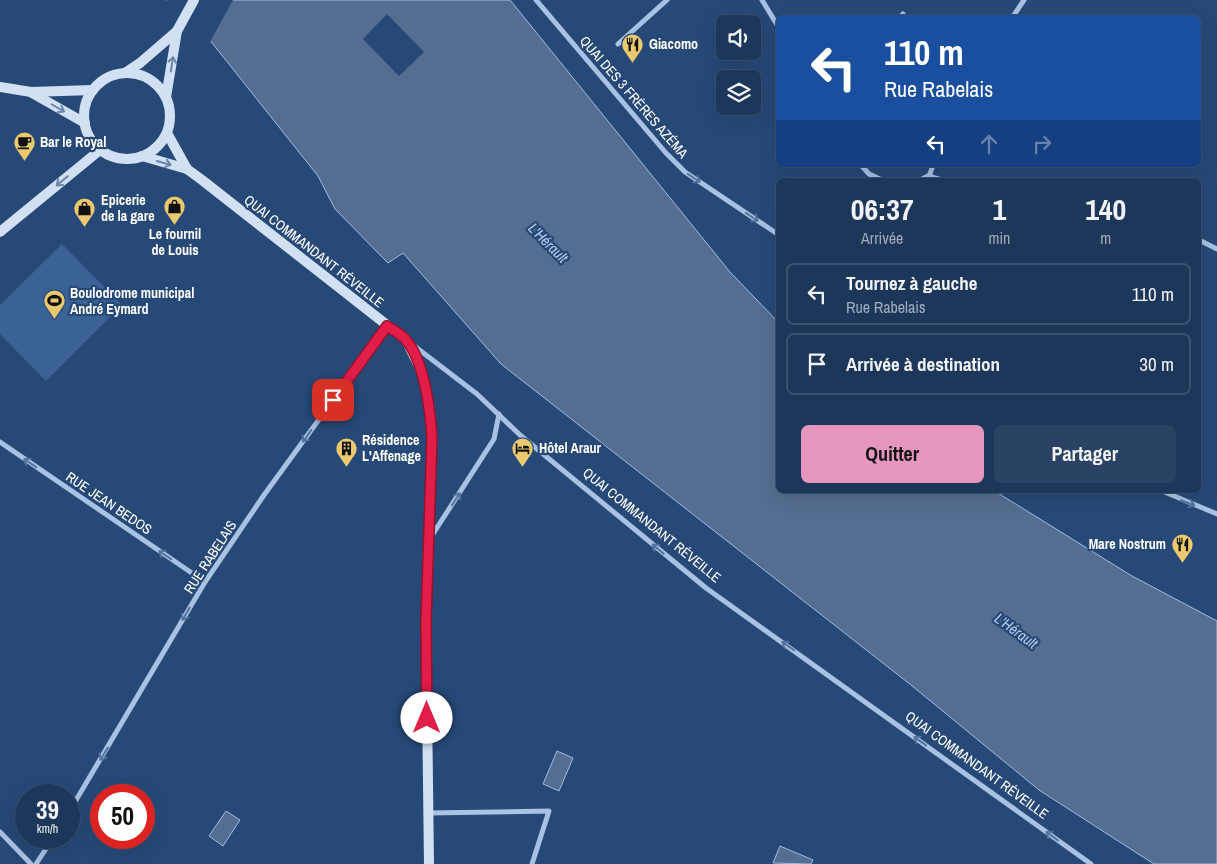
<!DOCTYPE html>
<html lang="fr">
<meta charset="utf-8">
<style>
body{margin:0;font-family:"Archivo Narrow",sans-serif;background:#2a4263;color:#f1f3f6;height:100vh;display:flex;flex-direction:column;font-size:19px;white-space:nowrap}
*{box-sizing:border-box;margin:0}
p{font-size:16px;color:#a0acbb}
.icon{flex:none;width:28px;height:28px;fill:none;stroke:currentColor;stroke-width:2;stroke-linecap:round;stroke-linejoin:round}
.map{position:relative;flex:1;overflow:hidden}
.panel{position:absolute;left:776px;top:178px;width:425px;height:315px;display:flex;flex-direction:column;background:#1d375a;border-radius:8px;box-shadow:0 5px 20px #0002,0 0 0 1px #3b5170}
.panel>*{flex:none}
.guide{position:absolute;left:776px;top:15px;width:425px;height:152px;border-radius:8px;box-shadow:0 5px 20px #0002,0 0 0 1px #3b5170;background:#1a4fa0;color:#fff;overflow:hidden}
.tools{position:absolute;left:716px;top:15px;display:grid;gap:10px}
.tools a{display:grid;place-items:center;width:45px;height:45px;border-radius:8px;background:#1d375a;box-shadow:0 5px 20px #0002,0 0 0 1px #3b5170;font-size:25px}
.speed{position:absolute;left:15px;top:784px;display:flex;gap:10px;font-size:25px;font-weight:700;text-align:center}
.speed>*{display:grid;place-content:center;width:65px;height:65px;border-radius:50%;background:#1d375a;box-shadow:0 5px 20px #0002,0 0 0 1px #3b5170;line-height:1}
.speed small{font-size:12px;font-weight:400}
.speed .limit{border:8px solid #d22;background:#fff;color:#111}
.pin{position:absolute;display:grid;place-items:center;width:42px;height:42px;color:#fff;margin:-21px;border-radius:10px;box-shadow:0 2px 8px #0006}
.me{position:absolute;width:55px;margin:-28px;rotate:0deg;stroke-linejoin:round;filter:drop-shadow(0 0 4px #0008)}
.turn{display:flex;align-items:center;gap:18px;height:105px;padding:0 25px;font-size:22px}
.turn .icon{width:65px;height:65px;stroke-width:2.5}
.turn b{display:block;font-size:35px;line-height:42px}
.lanes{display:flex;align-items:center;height:48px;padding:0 25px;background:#0003;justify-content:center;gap:25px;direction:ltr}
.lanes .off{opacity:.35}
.eta{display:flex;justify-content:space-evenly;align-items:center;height:85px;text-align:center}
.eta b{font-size:30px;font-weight:700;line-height:35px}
.cta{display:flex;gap:10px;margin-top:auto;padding:10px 25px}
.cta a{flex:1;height:58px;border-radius:8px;background:#e797bd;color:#111;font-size:20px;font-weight:700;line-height:58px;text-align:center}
.cta a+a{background:#2a4263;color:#f1f3f6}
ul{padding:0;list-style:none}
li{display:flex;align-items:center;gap:15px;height:62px;margin:0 10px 8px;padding:0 15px;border:2px solid #3b5170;border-radius:8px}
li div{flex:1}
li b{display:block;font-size:19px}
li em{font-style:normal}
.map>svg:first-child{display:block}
</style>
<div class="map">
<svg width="1217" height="864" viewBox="0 0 1217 864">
<rect width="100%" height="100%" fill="#274978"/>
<!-- green -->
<polygon fill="#3a6295" points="62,244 122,305 46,381 0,334 0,305"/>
<!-- water -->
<g fill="#546d90" stroke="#9ebde3">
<polygon points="166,0 510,0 730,272 779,323 779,490 993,490 1132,576 1217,621 1217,864 1154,864 1039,790 911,685 501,364 403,253 388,263 335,209 318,176 209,39"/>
<polygon points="557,751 573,758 559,791 543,784"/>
<polygon points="226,811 240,820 223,846 209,836"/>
<polygon points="780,846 813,860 811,864 773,863"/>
</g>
<!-- pier -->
<g fill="#274978">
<polygon points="167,0 233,0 209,44 165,3"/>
<polygon points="387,14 424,52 399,76 363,39"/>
</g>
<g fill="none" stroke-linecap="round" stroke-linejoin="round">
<!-- minor -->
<g stroke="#a9c2e3" stroke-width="5">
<polyline points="536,0 666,153 685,172 779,235"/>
<polyline points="762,0 779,28"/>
<polyline points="900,18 903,14"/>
<polyline points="1012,18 1024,0"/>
<polyline points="618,44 667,0"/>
<polyline points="861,165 869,174 882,180"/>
<polyline points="928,176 942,180"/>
<polyline points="920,180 928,176"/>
<polyline points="928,180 933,165"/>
<polyline points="1199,240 1217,249"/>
<polyline points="409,342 477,394 520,435 706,588 1091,864"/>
<polyline points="0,442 205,582"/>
<polyline points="1160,490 1217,514"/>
<polyline points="431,537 494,439 499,414"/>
<polyline points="69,812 205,582 264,495 387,326"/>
<polyline points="428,813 549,811 532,864"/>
<polyline points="0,832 31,864"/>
<polyline points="36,864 53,838"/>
</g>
<!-- secondary -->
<g stroke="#d1e0f3" stroke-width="10">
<polyline points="125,73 140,63 177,31"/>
<circle cx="127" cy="116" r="43"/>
<polyline points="0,87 31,92 93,90"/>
<polyline points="32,93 85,123"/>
<polyline points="166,97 177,31 194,0"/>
<polyline points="167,133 187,169"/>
<polyline points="142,156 187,169 202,180 406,340 421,370 430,409 432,451 426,622 429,864"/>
<polyline points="0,232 100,150"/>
</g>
</g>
<!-- one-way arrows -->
<defs><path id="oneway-shaft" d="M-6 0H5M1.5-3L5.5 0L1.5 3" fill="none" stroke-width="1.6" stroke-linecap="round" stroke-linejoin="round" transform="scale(1.25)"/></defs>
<g stroke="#6b85a9">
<use href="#oneway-shaft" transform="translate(172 64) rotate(-81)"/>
<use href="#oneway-shaft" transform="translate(58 108) rotate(30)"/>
<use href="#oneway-shaft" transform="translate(164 163) rotate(16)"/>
<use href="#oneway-shaft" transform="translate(62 181) rotate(140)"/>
</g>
<g stroke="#54739d">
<use href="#oneway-shaft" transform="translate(694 178) rotate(34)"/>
<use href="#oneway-shaft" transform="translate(752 217) rotate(34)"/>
<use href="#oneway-shaft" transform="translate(307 436) rotate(126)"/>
<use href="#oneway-shaft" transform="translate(30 463) rotate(-146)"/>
<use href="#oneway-shaft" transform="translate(456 499) rotate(-57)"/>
<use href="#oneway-shaft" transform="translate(1188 503) rotate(21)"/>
<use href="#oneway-shaft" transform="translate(658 549) rotate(-140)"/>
<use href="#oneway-shaft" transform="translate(165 555) rotate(-146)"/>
<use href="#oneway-shaft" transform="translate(186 614) rotate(120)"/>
<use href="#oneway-shaft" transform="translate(788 646) rotate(-145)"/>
<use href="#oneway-shaft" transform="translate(920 741) rotate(-144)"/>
<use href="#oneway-shaft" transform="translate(104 754) rotate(122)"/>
<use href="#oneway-shaft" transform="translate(1052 836) rotate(-144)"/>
</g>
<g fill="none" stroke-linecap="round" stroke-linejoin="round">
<defs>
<path id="route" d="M 333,400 L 387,326 C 393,330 401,334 406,340 C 425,362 430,409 432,437 L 426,622 L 427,718"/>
</defs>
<!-- route casing -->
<use href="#route" stroke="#92132f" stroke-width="12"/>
<!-- route -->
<use href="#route" stroke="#e11d48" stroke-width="9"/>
</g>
<!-- icons -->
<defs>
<symbol id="restaurant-pin" viewBox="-11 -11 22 30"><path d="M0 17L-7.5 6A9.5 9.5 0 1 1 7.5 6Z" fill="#ebc96f" stroke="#274978"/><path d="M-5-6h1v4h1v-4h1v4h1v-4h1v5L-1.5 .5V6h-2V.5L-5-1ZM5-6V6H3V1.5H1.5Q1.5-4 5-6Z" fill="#111"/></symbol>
<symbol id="cafe-pin" viewBox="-11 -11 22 30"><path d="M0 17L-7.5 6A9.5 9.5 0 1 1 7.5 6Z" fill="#ebc96f" stroke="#274978"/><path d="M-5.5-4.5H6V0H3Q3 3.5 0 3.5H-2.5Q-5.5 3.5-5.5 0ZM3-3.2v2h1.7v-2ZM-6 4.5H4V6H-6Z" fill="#111"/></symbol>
<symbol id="shop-pin" viewBox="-11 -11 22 30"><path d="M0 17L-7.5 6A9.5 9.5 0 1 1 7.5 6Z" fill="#ebc96f" stroke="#274978"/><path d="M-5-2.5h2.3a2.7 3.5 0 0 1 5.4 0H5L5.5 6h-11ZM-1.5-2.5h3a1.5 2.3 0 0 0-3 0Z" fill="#111"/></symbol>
<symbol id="stadium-pin" viewBox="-11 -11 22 30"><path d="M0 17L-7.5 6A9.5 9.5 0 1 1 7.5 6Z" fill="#ebc96f" stroke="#274978"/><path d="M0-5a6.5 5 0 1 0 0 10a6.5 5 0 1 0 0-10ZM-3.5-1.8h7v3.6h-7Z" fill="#111"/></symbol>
<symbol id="building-pin" viewBox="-11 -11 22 30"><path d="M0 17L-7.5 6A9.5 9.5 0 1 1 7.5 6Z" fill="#ebc96f" stroke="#274978"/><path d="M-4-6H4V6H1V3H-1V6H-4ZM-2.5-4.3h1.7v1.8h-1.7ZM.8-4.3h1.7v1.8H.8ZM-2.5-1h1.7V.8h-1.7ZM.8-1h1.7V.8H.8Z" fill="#111"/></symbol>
<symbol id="hotel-pin" viewBox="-11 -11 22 30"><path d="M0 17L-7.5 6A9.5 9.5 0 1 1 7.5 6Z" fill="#ebc96f" stroke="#274978"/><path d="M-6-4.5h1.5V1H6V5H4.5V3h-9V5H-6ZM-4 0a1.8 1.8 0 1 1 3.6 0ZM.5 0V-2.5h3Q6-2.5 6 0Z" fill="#111"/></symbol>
</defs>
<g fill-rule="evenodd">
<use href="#restaurant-pin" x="620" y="32" width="25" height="34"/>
<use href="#cafe-pin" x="12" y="130" width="25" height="34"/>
<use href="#shop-pin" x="162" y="194" width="25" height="34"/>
<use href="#shop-pin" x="72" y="196" width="25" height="34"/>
<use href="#stadium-pin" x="42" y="288" width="25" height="34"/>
<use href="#building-pin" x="334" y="436" width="25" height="34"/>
<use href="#hotel-pin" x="510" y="436" width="25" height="34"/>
<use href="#restaurant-pin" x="1170" y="532" width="25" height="34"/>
</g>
<g text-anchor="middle" stroke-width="4.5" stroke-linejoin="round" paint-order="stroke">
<!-- poi labels -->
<g font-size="14" font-weight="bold" fill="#fff" stroke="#274978" text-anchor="start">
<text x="649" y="49">Giacomo</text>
<text x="40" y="147">Bar le Royal</text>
<text x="101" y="205">Epicerie<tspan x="101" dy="16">de la gare</tspan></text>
<text x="175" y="239" text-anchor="middle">Le fournil<tspan x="175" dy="16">de Louis</tspan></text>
<text x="70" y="298">Boulodrome municipal<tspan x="70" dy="16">André Eymard</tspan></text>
<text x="362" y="445">Résidence<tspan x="362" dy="16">L'Affenage</tspan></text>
<text x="539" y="453">Hôtel Araur</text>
<text x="1166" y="549" text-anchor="end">Mare Nostrum</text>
</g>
<!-- street labels -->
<g font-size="14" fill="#fff" stroke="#274978">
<text transform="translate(634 97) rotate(49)" y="5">QUAI DES 3 FRÈRES AZÉMA</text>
<text transform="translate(314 251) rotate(38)" y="5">QUAI COMMANDANT RÉVEILLE</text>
<text transform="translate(109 503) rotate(34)" y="5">RUE JEAN BEDOS</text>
<text transform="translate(652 525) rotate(39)" y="5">QUAI COMMANDANT RÉVEILLE</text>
<text transform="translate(210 557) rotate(-57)" y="5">RUE RABELAIS</text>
<text transform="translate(977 765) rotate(36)" y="5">QUAI COMMANDANT RÉVEILLE</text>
</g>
<!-- water labels -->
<g font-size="15" font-style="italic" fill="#b4cceb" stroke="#274978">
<text transform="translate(548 243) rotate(45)" y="5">L'Hérault</text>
<text transform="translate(1016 631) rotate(36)" y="5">L'Hérault</text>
</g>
</g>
</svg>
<div class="tools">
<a><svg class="icon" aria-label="sound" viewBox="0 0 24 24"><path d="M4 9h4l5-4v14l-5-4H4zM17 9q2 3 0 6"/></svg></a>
<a><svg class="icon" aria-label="layers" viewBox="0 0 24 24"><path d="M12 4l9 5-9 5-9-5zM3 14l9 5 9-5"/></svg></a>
</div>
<div class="speed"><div>39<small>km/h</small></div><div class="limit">50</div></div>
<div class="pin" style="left:333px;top:400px;background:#d93025"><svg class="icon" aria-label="arrive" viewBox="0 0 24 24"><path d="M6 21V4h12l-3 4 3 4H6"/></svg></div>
<svg class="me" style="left:427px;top:718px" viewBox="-20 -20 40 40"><circle r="19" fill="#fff"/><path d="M0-13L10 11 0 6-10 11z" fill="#e11d48"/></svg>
<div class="guide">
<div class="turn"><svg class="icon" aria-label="left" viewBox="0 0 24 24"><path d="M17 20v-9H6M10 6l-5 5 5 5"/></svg><div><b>110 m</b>Rue Rabelais</div></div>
<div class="lanes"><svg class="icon" aria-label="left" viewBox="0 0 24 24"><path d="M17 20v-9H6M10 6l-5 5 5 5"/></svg><svg class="icon off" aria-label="ahead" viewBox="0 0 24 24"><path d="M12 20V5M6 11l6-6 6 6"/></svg><svg class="icon off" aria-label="right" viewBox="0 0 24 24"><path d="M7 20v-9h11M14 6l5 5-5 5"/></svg></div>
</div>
<section class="panel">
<div class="eta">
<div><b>06:37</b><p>Arrivée</p></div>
<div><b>1</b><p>min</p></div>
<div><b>140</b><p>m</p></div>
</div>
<ul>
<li><svg class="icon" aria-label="left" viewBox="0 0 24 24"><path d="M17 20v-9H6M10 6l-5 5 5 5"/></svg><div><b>Tournez à gauche</b><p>Rue Rabelais</p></div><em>110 m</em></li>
<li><svg class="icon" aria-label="arrive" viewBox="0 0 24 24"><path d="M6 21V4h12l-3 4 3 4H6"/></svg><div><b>Arrivée à destination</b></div><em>30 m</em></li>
</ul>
<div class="cta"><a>Quitter</a><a>Partager</a></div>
</section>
</div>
